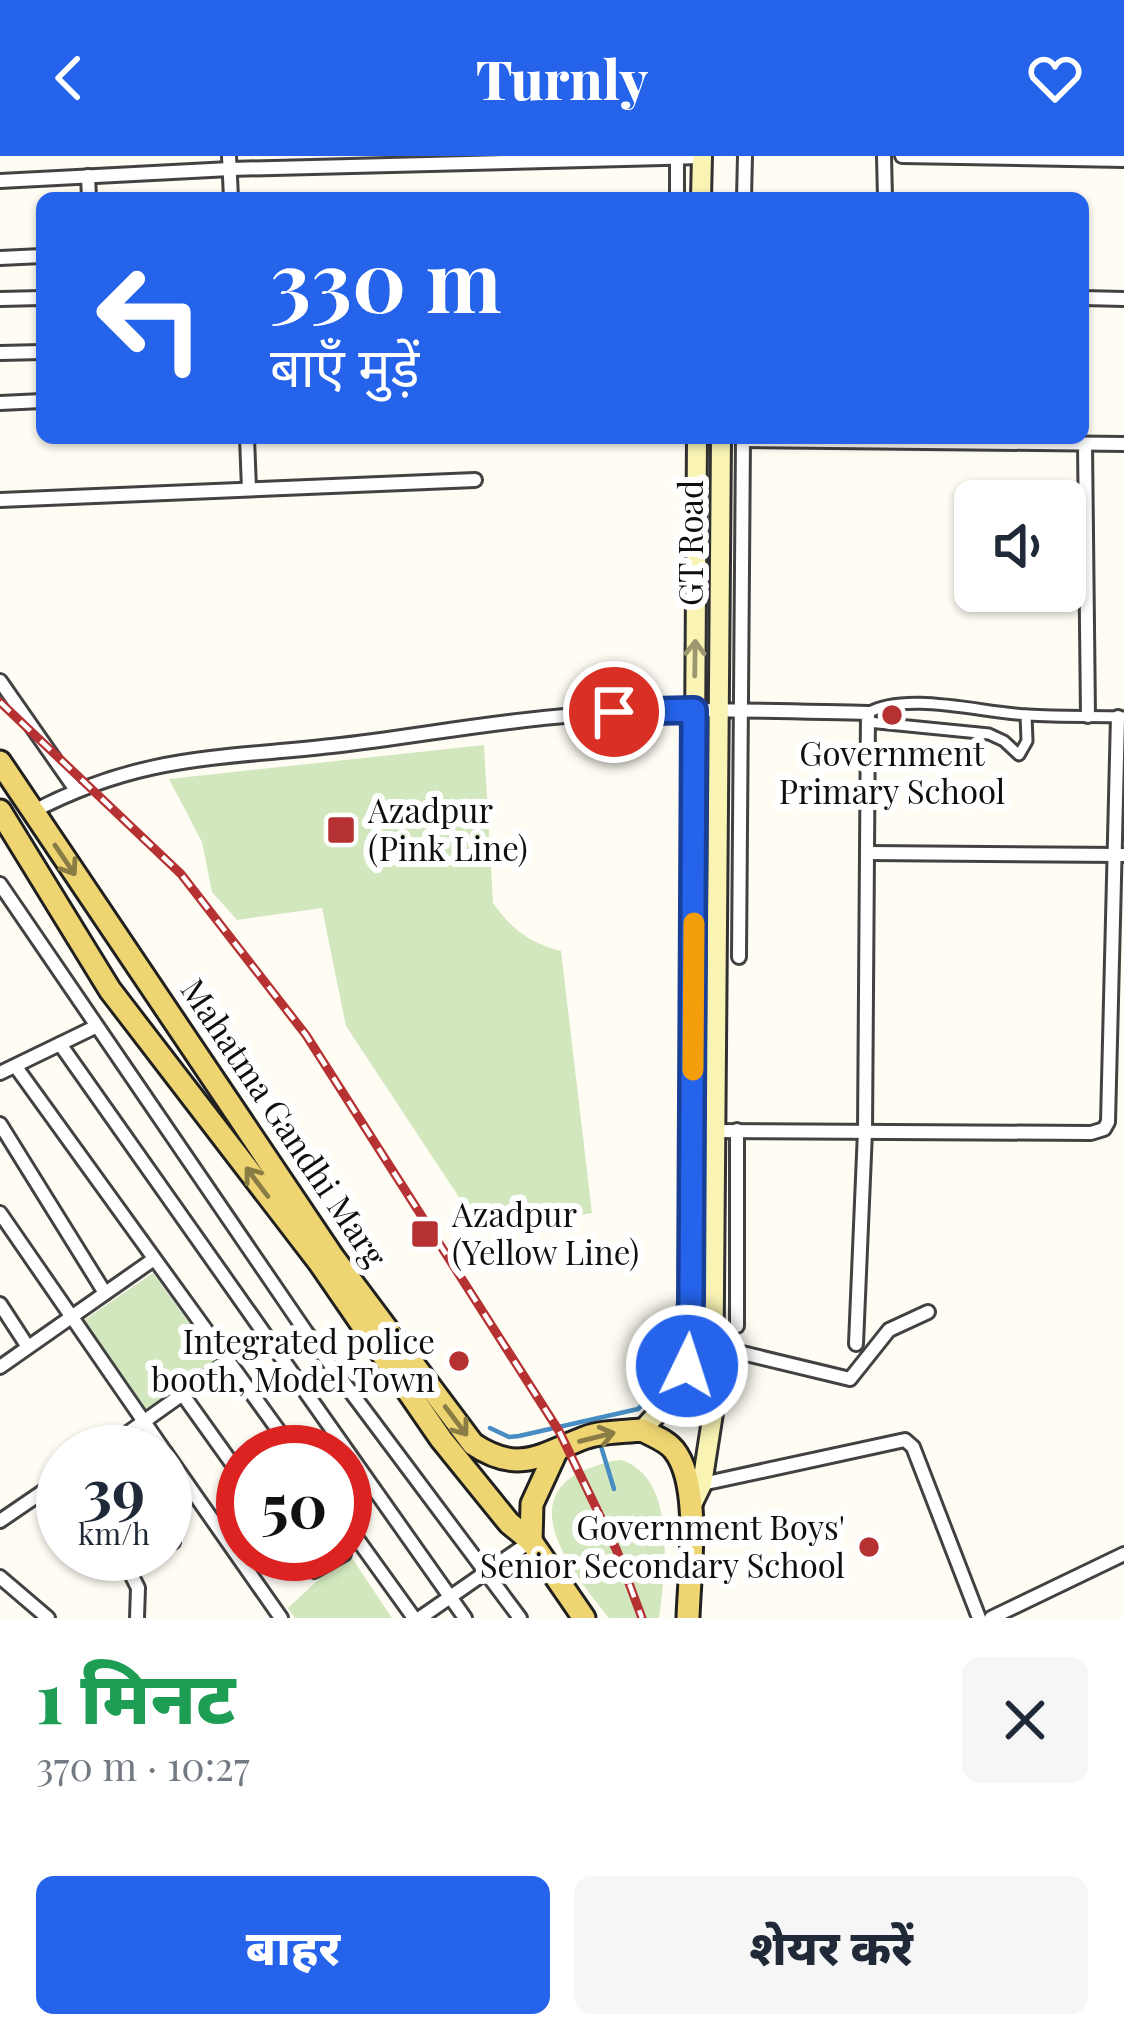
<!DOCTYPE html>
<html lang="hi">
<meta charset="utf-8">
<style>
body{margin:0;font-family:"Playfair Display","Noto Sans Devanagari",serif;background:#f6f6f7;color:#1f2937;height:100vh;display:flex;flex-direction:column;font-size:45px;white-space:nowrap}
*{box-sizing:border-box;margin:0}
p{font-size:39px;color:#747a83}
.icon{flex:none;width:66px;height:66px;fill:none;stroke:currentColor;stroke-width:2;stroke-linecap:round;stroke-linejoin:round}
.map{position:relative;height:1462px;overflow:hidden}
.details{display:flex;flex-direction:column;background:#fff;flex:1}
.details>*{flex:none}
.banner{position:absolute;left:36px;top:36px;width:1053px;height:252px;border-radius:18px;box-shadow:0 3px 9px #0004;background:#2563eb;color:#fff;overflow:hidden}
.buttons{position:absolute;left:954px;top:324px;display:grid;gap:24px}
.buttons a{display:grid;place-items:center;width:132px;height:132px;border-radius:18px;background:#fff;box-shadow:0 3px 9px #0004;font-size:60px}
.speed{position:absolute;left:36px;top:1269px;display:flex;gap:24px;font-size:60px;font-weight:700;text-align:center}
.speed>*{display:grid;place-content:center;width:156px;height:156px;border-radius:50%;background:#fff;box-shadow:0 3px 9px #0004;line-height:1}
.speed small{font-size:30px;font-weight:400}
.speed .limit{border:18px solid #d22;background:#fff;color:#111}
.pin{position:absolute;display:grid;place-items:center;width:102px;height:102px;color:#fff;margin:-51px;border:6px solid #fff;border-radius:50%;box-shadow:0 3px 12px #0007}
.me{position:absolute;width:132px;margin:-66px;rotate:4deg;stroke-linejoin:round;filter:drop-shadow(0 0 9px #0008)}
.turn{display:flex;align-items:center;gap:42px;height:252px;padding:0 36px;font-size:54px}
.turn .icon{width:156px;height:156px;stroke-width:2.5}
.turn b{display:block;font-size:84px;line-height:102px}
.round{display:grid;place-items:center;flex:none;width:126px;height:126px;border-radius:18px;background:#f6f6f7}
.head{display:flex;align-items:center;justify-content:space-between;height:204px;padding:0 36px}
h1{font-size:72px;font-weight:800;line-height:90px;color:#1e9e55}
.button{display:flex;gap:24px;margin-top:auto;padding:24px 36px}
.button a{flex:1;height:138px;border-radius:18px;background:#2563eb;color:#fff;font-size:48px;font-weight:800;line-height:138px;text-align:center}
.button a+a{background:#f6f6f7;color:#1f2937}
header{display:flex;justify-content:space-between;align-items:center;height:156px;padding:0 36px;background:#2563eb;color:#fff;font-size:54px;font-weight:800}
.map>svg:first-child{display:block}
</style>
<header><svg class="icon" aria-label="back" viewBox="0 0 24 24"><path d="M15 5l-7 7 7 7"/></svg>Turnly<svg class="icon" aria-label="heart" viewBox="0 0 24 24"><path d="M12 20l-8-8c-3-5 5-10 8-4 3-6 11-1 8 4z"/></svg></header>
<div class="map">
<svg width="1124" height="1462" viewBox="0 0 1124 1462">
<rect width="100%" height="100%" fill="#fefcf3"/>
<!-- green -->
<g fill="#d2e7be">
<path d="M 484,589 L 493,747 C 512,774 530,787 561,795 L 592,1057 L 482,1076 L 346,870 L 322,752 L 237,764 L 212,736 L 202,686 L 169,623 Z"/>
<polygon points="153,1117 218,1207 148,1260 83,1165"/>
<path d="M 621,1304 C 678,1322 665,1416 659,1462 L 609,1462 C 578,1423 512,1345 585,1314 C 597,1309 608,1305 621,1304 Z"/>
<polygon points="348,1396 392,1462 295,1462 288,1452"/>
</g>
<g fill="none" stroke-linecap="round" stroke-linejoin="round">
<!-- stream -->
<g stroke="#478dc4" stroke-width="4.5">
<polyline points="490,1272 509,1281 519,1280 638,1253 653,1239"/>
<polyline points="600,1287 614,1333"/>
</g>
<defs>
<g id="pedestrian">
<path d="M 868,557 C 906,535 983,557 1028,559 C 1060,561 1092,560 1124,561"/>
<polyline points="868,566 989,578 1004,585 1019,599 1027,585 1026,559"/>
</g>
<g id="minor">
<polyline points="229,0 231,42"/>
<polyline points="677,0 677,42"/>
<polyline points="884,0 885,42"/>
<polyline points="902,0 1124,4"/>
<polyline points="88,20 89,42"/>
<polyline points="0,25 230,13 702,1"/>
<polyline points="744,42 745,0"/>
<polyline points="0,102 42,100"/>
<polyline points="1083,142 1124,143"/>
<polyline points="0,143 42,142"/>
<polyline points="0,197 42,196"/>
<polyline points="0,247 42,245"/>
<polyline points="247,282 249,333"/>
<polyline points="743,284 1124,288"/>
<polyline points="1085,288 1088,560"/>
<polyline points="0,344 475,324"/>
<polyline points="0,525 76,634"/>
<path d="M 32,656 C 141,599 215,603 332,590 C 413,581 494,565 576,559 C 673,551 770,555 868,557 L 865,975 L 856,1188"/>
<polyline points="867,697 1123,699"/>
<polyline points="0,728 306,1176 520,1462"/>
<polyline points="739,801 743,282"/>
<polyline points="60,888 465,1462"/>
<polyline points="16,911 294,1296"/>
<polyline points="0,917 95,871"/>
<polyline points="0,968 105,1137"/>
<polyline points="737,974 737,1170"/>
<polyline points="693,975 1091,977 1104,973 1108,966 1118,561"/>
<polyline points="0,1057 165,1296"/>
<polyline points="0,1148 28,1191"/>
<polyline points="713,1190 850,1223 889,1174 928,1156"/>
<polyline points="0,1211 154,1103"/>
<polyline points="183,1239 243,1323"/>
<polyline points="101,1296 229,1205"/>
<polyline points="165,1296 281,1462"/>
<polyline points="702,1328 905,1284 913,1291 979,1462"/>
<polyline points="0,1365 63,1322"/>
<polyline points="345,1366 414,1462"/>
<polyline points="165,1375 173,1386"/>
<polyline points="121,1398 138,1432 137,1462"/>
<polyline points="297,1398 314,1415 344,1398"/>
<polyline points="0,1421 48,1462"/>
<polyline points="420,1462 531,1385"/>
<polyline points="991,1462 1124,1398"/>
</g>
<g id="secondary">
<polyline points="701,42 702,0"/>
<polyline points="642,1274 678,1235 691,1188 697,282"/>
<polyline points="690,1353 702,1328 713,1257 721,282"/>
</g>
<g id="primary">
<path d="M 0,606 L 333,1101 L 473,1288 C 519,1319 542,1298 584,1282 C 602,1275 623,1276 642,1274 C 653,1280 666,1284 674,1294 C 702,1329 689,1419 688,1462"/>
<polyline points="0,655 110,834 319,1106 441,1283 509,1367 531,1385 584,1462"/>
<polyline points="531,1385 532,1348 555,1298"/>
</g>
</defs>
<!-- pedestrian casing -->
<use href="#pedestrian" stroke="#424242" stroke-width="15"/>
<!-- minor casing -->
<use href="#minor" stroke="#424242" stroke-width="18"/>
<!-- secondary casing -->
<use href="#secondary" stroke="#313131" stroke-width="24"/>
<!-- primary casing -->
<use href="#primary" stroke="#202020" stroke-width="27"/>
<!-- pedestrian -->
<use href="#pedestrian" stroke="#fff" stroke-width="9"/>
<!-- minor -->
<use href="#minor" stroke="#fff" stroke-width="12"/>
<!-- secondary -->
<use href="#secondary" stroke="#f9f4b3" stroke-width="18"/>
<!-- primary -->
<use href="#primary" stroke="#eed572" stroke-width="21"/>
<defs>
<polyline id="rail" points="0,546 181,718 306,879 559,1275 617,1395 642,1462"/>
</defs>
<!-- rail casing -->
<use href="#rail" stroke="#b63132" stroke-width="9"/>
<!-- rail -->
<use href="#rail" stroke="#fff" stroke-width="4.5" stroke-dasharray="14" stroke-linecap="butt"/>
</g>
<!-- one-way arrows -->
<defs><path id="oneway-shaft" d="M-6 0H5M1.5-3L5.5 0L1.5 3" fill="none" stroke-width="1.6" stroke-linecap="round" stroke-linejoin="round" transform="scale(3)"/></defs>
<use stroke="#9b9871" href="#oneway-shaft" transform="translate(695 502) rotate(-89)"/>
<g stroke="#8a7c45">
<use href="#oneway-shaft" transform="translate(65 704) rotate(56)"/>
<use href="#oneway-shaft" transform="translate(257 1026) rotate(-127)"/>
<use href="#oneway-shaft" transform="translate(456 1265) rotate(53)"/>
<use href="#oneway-shaft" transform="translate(597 1281) rotate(-14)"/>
</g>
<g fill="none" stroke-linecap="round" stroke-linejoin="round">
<defs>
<polyline id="route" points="614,556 694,554 691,1145 687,1210"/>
</defs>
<!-- route casing -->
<use href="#route" stroke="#184099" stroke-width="30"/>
<!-- route -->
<use href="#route" stroke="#2563eb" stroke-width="21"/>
<!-- slow -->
<polyline stroke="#f59e0b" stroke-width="21" points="693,914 694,767"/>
</g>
<!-- markers -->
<g fill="#b63132" stroke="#fff" stroke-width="4.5">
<circle cx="892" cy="559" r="12"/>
<rect x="326" y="659" width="30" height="30" rx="6"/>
<rect x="410" y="1063" width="30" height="30" rx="6"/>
<circle cx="459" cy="1205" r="12"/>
<circle cx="869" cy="1391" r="12"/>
</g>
<g text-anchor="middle" stroke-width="12" stroke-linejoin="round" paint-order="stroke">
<!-- street labels -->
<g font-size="33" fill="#0f0f0f" stroke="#fff">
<text transform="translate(691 387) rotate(-90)" y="12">GT Road</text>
<text transform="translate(284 967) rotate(56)" y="12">Mahatma Gandhi Marg</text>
</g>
<!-- poi labels -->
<g font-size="33" fill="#0f0f0f" stroke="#fff" text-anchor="start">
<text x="892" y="610" text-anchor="middle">Government<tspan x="892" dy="38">Primary School</tspan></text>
<text x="368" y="667">Azadpur<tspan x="368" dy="38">(Pink Line)</tspan></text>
<text x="452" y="1071">Azadpur<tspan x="452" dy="38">(Yellow Line)</tspan></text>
<text x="435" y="1198" text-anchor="end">Integrated police<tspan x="435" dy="38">booth, Model Town</tspan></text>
<text x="845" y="1384" text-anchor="end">Government Boys'<tspan x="845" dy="38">Senior Secondary School</tspan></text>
</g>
</g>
</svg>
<div class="buttons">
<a><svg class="icon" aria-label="sound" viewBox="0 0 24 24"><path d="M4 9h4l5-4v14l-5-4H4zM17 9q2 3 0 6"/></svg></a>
</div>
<div class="speed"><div>39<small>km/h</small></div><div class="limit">50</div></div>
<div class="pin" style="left:614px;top:556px;background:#d93025"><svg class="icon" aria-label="arrive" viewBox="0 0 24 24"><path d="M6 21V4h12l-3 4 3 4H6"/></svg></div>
<svg class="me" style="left:687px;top:1210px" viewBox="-20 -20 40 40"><circle r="17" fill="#2563eb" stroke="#fff" stroke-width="3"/><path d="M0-11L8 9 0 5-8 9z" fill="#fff"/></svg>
<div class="banner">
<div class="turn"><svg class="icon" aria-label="left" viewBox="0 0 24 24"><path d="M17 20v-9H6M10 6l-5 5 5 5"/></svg><div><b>330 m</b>बाएँ मुड़ें</div></div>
</div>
</div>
<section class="details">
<div class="head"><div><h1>1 मिनट</h1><p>370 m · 10:27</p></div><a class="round"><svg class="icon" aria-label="close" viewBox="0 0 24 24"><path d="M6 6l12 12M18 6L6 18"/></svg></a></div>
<div class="button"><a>बाहर</a><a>शेयर करें</a></div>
</section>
